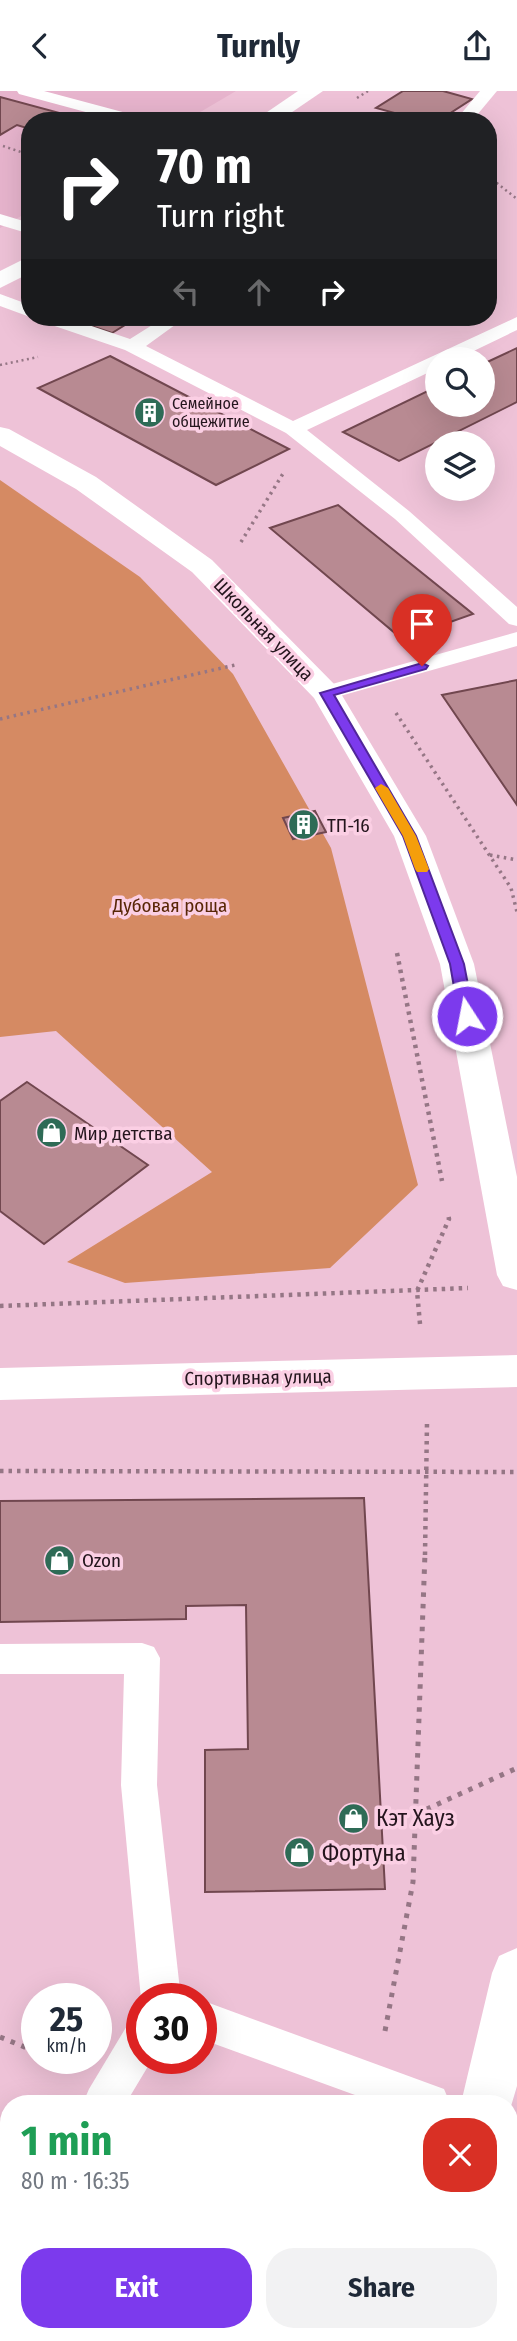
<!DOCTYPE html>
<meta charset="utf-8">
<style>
body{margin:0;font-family:"Fira Sans Condensed",sans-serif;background:#f2f2f3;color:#1f2937;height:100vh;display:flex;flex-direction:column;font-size:26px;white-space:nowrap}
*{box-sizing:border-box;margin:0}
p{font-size:23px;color:#747a83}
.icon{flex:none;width:38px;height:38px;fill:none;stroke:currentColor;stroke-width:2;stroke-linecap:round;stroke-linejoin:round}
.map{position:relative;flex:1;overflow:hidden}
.sheet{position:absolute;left:0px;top:2004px;width:518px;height:247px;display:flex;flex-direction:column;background:#fff;border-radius:28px 28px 0 0;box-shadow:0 7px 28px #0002}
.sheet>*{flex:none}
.top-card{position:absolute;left:21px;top:21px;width:476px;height:214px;border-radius:28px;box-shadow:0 7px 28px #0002;background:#202124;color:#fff;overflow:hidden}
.tools{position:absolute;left:425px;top:256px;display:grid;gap:14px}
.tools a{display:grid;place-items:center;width:70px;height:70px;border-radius:50%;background:#fff;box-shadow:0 7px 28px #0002;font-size:35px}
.speed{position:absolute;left:21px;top:1892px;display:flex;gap:14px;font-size:35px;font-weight:700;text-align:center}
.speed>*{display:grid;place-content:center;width:91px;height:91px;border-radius:50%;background:#fff;box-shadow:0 7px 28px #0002;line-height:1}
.speed small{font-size:18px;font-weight:400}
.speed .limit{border:10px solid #d22;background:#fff;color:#111}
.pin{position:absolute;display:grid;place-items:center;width:60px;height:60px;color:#fff;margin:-72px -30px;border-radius:50% 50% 50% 0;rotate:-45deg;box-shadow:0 0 7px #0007}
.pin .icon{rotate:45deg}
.me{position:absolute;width:77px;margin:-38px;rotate:349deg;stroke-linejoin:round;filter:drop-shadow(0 0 5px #0008)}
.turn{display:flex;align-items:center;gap:24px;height:147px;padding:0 21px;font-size:32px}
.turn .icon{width:91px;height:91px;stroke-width:2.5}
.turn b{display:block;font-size:49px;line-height:60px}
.lanes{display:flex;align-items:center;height:66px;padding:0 21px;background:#0003;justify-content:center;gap:35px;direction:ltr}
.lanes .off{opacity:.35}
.round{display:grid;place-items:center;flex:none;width:74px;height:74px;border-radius:28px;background:#f2f2f3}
.head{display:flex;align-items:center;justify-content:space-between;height:119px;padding:0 21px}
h1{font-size:42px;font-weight:700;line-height:52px;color:#1e9e55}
.action{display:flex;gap:14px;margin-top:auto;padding:14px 21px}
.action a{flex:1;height:80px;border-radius:28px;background:#7c3aed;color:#fff;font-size:28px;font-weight:700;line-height:80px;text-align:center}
.action a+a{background:#f2f2f3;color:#1f2937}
header{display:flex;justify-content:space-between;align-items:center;height:91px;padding:0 21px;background:#fff;font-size:32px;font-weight:700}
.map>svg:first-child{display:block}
</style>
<header><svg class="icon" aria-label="back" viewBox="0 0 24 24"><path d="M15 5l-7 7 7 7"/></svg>Turnly<svg class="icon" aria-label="share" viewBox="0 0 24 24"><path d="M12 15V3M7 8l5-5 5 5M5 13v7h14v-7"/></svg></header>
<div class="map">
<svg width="517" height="2250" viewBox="0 0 517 2250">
<rect width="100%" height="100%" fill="#eec2d7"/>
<!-- built -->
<polygon fill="#e7b4cd" points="0,0 236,0 185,30 30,30 30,120 0,137"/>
<!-- green -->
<polygon fill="#d58a63" points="0,389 140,486 233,583 331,757 418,1094 330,1177 125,1192 67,1171 212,1081 56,940 0,946"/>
<!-- building -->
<g fill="#b88a92" stroke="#71474f" stroke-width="2">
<polygon points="403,0 443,0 472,8 438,30 424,30 376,17"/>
<polygon points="0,6 67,24 56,30 30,30 30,38 17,34 0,44"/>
<polygon points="64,226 138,226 112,242"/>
<polygon points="517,257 517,311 399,370 343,341 438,295 438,313 483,313 483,273"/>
<polygon points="110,265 289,358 216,394 38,297"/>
<polygon points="338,414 365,436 473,523 402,548 270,437"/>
<polygon points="517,589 517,714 442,604"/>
<polygon points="315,720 326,741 293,748 283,727"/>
<polygon points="27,991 148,1074 44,1153 0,1120 0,1010"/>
<polygon points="364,1407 385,1798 205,1801 205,1659 248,1658 246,1514 186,1515 186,1528 0,1531 0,1410"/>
<polygon points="9,2200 9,2242 193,2242 187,2250 0,2250 0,2210"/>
</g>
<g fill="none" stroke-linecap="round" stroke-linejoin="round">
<!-- path-far3 -->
<g stroke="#957685" stroke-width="2.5" stroke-dasharray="2 3.5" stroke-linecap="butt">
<polyline points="357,7 368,0"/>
<polyline points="210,30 222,23"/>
<polyline points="3,55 30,64"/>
<polyline points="488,85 517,108"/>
<polyline points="0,274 38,266"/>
</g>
<!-- path-far2 -->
<g stroke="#957685" stroke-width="3.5" stroke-dasharray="2.5 4.5" stroke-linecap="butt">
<polyline points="241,451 284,381"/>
<polyline points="396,622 511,797 517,821"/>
<polyline points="0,628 235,574"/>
<polyline points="490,764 517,769"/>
</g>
<!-- path-far1 -->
<g stroke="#957685" stroke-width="4.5" stroke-dasharray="3.5 5" stroke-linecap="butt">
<polyline points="397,862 442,1090"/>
<polyline points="0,1215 468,1197"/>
<polyline points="420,1233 417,1200 449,1128 448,1123"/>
<polyline points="0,1380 517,1381"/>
<polyline points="425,1464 427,1332"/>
</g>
<!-- path -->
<g stroke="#957685" stroke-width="5" stroke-dasharray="4.5 7" stroke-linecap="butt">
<polyline points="416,1723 517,1677"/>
<polyline points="385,1940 413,1791 425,1462"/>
<polyline points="0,1946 37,1961"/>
<polyline points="53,1967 65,1972"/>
<polyline points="248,2250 254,2242"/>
</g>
<!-- service -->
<g fill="#fff" fill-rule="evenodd">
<polygon points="17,0 44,0 145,27 147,30 119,30 19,3"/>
<polygon points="480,0 497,0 472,30 455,30"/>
<polygon points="0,123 30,132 30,143 0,134"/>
<polygon points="0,203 30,214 30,226 0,215"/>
<polygon points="38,226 65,226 130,248 165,226 186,226 146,255 293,330 517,226 517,239 457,268 438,268 438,277 307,339 409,420 517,516 517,535 509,533 395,428 286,342 125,259 40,230"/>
<polygon points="517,541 517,555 326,609 318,607 314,602 318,597"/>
<polygon points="142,1552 154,1556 160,1567 157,1694 181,1908 141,1908 121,1694 124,1583 0,1583 0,1553"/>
<polygon points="201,1909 444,1998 450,2012 377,2012 201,1948"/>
<polygon points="142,1927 142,1967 153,1967 126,2012 83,2012 89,1998 128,1933"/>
<polygon points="9,2119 9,2168 0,2171 0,2123"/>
</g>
<!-- minor -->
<g fill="#fff" fill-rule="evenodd">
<polygon points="0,336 9,338 96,386 212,469 337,596 426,745 474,873 517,1086 517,1199 503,1195 497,1184 440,873 394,745 314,607 192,481 76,398 0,355"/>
<polygon points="517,1264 517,1296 0,1309 0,1277"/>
<polygon points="517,1857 517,1995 509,2022 509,2012 461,2012 492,1882 499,1865"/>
<polygon points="380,2242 436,2242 433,2250 377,2250"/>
</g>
<!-- tertiary -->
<g fill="#fff" fill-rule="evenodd">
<polygon points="298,0 323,0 279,30 254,30"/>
<polygon points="30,165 30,182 0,197 0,180"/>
</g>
</g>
<!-- route -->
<polygon fill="#7c3aed" stroke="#51269a" stroke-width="2" points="422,572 428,575 426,578 334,604 416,745 464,873 474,925 467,930 459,925 450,873 403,745 320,602"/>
<!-- slow -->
<polygon fill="#f59e0b" points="381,693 388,697 416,745 429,778 427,781 417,781 415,778 403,745 375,697"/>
<!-- icons -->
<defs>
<symbol id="building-disc" viewBox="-11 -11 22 22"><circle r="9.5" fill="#2e6b56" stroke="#fbcfe4"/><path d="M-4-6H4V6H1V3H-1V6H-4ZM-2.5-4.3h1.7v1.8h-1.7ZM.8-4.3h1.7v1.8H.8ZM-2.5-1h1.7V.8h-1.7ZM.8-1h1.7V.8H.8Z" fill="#fff"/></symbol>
<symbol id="shop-disc" viewBox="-11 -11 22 22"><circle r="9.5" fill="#2e6b56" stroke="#fbcfe4"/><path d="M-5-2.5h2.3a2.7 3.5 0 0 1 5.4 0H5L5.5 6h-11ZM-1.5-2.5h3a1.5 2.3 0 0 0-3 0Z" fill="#fff"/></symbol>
</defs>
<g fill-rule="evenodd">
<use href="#building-disc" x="132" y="304" width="35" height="35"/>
<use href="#building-disc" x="286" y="716" width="35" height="35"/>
<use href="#shop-disc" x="34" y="1024" width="35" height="35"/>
<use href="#shop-disc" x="42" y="1452" width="35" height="35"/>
<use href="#shop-disc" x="336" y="1710" width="35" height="35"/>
<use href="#shop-disc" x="282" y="1744" width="35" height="35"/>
</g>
<g text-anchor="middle" stroke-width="7" stroke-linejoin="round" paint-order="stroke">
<!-- far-poi labels -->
<g font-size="16" fill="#24151d" stroke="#fbcfe4" text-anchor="start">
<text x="172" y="318">Семейное<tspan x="172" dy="18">общежитие</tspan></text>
</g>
<!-- street labels -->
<g font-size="19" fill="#24151d" stroke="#fbcfe4">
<text transform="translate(264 538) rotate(46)" y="7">Школьная улица</text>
<text transform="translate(258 1286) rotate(-1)" y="7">Спортивная улица</text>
</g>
<!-- poi labels -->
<g font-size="19" fill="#24151d" stroke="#fbcfe4" text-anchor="start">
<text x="327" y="741">ТП-16</text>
<text x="74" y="1049">Мир детства</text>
<text x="82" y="1476">Ozon</text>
</g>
<!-- park labels -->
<g font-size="19" fill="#582606" stroke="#fbcfe4">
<text x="170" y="821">Дубовая роща</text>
</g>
<!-- near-poi labels -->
<g font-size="23" fill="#24151d" stroke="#fbcfe4" text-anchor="start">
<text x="376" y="1735">Кэт Хауз</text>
<text x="322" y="1770">Фортуна</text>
</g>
</g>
</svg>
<div class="tools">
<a><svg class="icon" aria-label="search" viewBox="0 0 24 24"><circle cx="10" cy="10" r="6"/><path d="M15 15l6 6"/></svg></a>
<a><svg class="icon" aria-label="layers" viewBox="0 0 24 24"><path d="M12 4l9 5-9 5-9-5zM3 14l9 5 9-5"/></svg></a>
</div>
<div class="speed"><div>25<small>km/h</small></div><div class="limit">30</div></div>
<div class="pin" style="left:422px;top:575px;background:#d93025"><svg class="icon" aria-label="arrive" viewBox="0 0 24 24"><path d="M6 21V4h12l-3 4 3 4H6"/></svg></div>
<svg class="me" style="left:467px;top:925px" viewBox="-20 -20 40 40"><circle r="17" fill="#7c3aed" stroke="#fff" stroke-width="3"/><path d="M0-11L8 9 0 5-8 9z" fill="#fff"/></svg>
<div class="top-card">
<div class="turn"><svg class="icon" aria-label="right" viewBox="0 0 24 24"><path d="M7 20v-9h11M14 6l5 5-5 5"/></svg><div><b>70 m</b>Turn right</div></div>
<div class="lanes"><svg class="icon off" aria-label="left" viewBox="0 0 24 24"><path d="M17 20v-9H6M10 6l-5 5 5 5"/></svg><svg class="icon off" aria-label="ahead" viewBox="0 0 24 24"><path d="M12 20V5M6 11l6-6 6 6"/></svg><svg class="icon" aria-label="right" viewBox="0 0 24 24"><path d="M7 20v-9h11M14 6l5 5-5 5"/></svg></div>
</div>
<section class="sheet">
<div class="head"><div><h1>1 min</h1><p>80 m · 16:35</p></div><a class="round" style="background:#d93025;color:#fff"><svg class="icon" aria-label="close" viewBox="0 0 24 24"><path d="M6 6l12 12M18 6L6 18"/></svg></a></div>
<div class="action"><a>Exit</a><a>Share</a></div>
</section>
</div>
